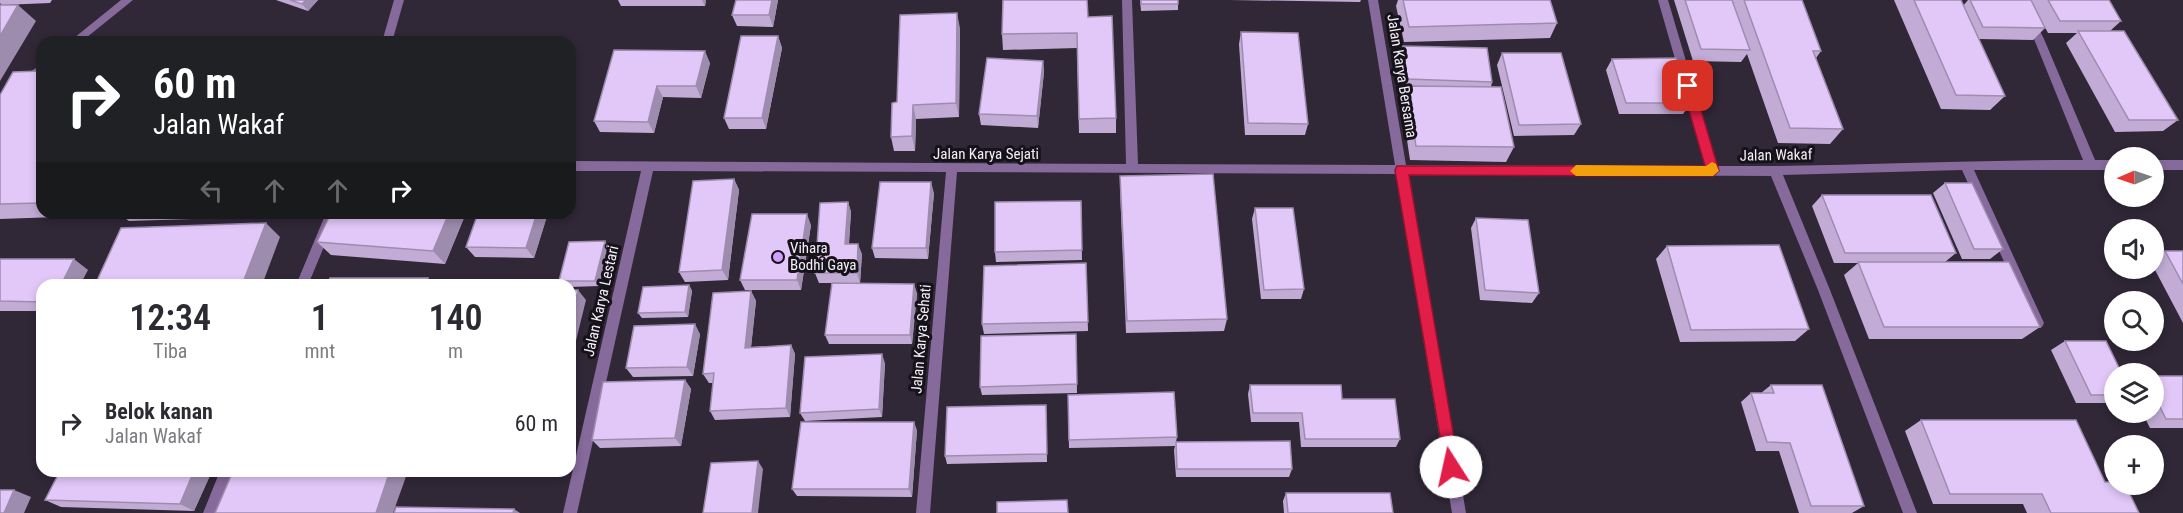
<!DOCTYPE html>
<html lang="id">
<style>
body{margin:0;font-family:"Roboto Condensed",sans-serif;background:#f2f2f3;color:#2b2b33;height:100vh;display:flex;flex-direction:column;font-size:22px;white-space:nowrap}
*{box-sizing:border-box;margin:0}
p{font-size:20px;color:#7c7c81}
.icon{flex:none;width:33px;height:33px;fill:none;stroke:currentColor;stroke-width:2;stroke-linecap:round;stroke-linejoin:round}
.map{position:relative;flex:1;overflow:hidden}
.panel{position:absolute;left:36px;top:279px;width:540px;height:198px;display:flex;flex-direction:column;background:#fff;border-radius:18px;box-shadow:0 3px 9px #0003}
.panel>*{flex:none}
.hud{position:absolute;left:36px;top:36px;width:540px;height:183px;border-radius:18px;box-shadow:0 3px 9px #0003;background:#202124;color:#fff;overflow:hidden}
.needle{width:39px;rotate:268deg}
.fabs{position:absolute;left:2104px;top:147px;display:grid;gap:12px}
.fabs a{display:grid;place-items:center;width:60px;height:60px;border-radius:50%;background:#fff;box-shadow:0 3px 9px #0003;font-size:30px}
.pin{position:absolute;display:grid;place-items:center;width:51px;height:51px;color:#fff;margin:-26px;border-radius:12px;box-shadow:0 3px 9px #0006}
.me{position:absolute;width:66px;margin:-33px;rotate:350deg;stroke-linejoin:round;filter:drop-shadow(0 0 4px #0008)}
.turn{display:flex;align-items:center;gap:21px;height:126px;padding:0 18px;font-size:27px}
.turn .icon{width:78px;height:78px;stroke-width:2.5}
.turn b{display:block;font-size:42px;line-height:51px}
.lanes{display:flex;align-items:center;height:57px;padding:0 18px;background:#0003;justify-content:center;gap:30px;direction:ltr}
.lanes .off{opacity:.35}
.eta{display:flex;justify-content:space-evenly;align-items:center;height:102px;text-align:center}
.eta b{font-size:36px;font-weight:600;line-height:42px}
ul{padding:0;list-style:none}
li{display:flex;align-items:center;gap:18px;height:84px;padding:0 18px}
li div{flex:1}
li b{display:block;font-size:22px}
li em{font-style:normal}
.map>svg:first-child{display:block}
</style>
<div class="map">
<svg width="2183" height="513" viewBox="0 0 2183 513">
<rect width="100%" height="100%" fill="#302737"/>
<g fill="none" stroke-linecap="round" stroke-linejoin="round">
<!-- minor -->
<g fill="#856a9b" fill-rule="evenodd">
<polygon points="121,0 133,0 81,42 69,42"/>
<polygon points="394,0 404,0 392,42 382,42"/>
<path d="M 1122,0 L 1132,0 L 1138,164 L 1395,165 L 1368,0 L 1378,0 L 1406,165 L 1706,166 L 1658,0 L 1668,0 L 1717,166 C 1839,167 1961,160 2083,160 L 2034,39 L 2014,0 L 2024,0 L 2044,39 L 2095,160 L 2115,160 L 2115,170 L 1974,170 L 2044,323 L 2042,327 L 2038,328 L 2034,327 L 1962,170 L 1783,175 L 1830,290 L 1917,513 L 1903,513 L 1818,290 L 1771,176 L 1408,174 L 1466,513 L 1452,513 L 1396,174 L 957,172 L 930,513 L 916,513 L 946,172 L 653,171 L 577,513 L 563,513 L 641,171 L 570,171 L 570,161 L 1126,164 Z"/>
<polygon points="42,64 42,74 30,83 22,83 21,80 22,77"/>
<rect x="2154" y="160" width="29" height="10"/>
<polygon points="326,213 338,213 308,285 296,285"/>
<polygon points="220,471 234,471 217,513 203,513"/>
</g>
</g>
<!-- wall -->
<g fill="#c2acd6">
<polygon points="0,0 52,0 50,3 2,5 0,3"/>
<polygon points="276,0 318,0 308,11"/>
<polygon points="618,0 706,0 705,6 621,6"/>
<polygon points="736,0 778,0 773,27 737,26 732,15"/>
<polygon points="1140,0 1178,0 1178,10 1141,11"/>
<polygon points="1230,0 1361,0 1360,2"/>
<polygon points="1398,0 1550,0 1557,23 1550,38 1404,42 1396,6"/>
<polygon points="1674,0 1802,0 1821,51 1816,58 1843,129 1830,144 1778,143 1747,54 1741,62 1693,61"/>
<polygon points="1894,0 1961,0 1963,6 1968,0 2109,0 2121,21 2110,31 2178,120 2163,131 2115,132 2066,43 2077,33 2048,33 2039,16 2045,28 2033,40 1979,39 2005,96 1990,110 1941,109"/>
<polygon points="1088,17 1116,118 1116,133 1079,133 1077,48 1003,50 1002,34"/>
<polygon points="960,28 959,117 916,119 915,151 894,151 891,137 897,102"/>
<polygon points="1241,32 1308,124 1305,135 1245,135 1239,44"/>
<polygon points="778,36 782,48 766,129 729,129 724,118"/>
<polygon points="1403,46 1492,82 1491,87 1514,147 1506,162 1410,160 1401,100 1405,91 1403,91 1399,57"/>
<polygon points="614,50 710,63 701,98 663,97 654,133 600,132 594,121"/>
<polygon points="1502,53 1581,124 1574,135 1514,136 1497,65"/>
<polygon points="1612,59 1691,103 1683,114 1619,114 1606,70"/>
<polygon points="1043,61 1044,72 1038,128 981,125 979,114"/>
<polygon points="42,71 42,213 59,213 57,217 0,219 0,95"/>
<polygon points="1120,176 1227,319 1224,331 1126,333 1120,190"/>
<polygon points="734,179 739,190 728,280 685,282 679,272"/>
<polygon points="1945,183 2003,249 1990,259 1962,259 1933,193"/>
<polygon points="934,193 928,259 875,258 872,248"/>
<polygon points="1822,195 1956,253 1945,262 2040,327 2022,339 1869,339 1844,275 1858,263 1834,263 1812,206"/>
<polygon points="1081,201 1082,260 996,262 995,252"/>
<polygon points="848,202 851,212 849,244 862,254 860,283 819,283 815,273"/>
<polygon points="1255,208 1304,289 1301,299 1261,299 1252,219"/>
<polygon points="118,213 260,213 259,217 129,221"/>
<polygon points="466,213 445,264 331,255 317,242"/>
<polygon points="478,213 548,213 534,258 475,257 466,247"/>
<polygon points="1476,218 1539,293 1532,303 1480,300 1471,228"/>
<polygon points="811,225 801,290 745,290 740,280"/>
<polygon points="1667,246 1809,329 1795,341 1680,342 1656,259"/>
<polygon points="609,247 599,286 570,287 570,285 562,285 559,281"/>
<polygon points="2165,251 2183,251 2183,323 2154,268 2154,259"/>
<polygon points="0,259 88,270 42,285 42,311 0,311"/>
<polygon points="1086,263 1088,331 984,334 982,324"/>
<polygon points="689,285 692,291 688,317 642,318 638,313"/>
<polygon points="751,291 756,301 751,347 791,345 795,354 790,417 715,420 710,411 713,383 709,383 703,374"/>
<polygon points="917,293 912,344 829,344 825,335"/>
<polygon points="700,334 693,376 633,377 626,368"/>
<polygon points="1076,334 1077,393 982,395 980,387"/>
<polygon points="2065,341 2115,374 2115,403 2076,403 2051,350"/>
<polygon points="885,363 882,417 805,421 800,413"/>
<polygon points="2154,376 2183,376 2183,428 2150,428 2142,412 2154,412"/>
<polygon points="685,380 691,389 681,446 600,448 592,440"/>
<polygon points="1250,385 1342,399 1400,439 1396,447 1301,447 1299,422 1251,422 1248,394"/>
<polygon points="1771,385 1864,506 1852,513 1799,513 1779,451 1756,451 1741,402 1751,393 1761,393"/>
<polygon points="1068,395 1177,437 1176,442 1292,469 1289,477 1176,477 1174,450 1175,446 1069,448"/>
<polygon points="1046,405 1047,462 947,464 945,456"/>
<polygon points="1921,420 2105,482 2139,513 2027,513 2023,504 1933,504 1905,431"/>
<polygon points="917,430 912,497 797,496 792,489"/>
<polygon points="212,471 194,511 61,507 45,500"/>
<polygon points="1286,493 1393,513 1284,513 1283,501"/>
</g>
<!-- shaded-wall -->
<g fill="#9e8cae">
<polygon points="306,0 318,0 308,11 302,4"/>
<polygon points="702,0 706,0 705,6"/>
<polygon points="772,0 778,0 773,27 769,15"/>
<polygon points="18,5 36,21 0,81 0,36"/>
<polygon points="957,13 960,28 959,117 956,103"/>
<polygon points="778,36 782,48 766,129 762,118"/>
<polygon points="705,51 710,63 701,98 696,86"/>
<polygon points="1043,61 1044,72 1038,128 1037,116"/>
<polygon points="657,86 663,97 654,133 648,122"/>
<polygon points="913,105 916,119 915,151 912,136"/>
<polygon points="734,179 739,190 728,280 722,270"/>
<polygon points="931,182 934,193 928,259 926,248"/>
<polygon points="42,197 42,206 39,203"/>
<polygon points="848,202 851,212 848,254 845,244"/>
<polygon points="52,213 59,213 57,217"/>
<polygon points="254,213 260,213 259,217"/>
<polygon points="449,213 466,213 445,264 433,251"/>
<polygon points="537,213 548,213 534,258 526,248"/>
<polygon points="807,214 811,225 801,290 797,280"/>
<polygon points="266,223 280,237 262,285 242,285"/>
<polygon points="605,241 609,247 599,286 595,281"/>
<polygon points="858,244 862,254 860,283 857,273"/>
<polygon points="74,259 88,270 80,285 61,285"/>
<polygon points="428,278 434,285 425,285"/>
<polygon points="914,284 917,293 912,344 910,335"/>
<polygon points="689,285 692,291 688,317 685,312"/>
<polygon points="578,290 586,300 572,357 570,355 570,324"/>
<polygon points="751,291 756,301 750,357 745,348"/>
<polygon points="695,324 700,334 693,376 687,367"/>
<polygon points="791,345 795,354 790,417 786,408"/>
<polygon points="882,354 885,363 882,417 879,409"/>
<polygon points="685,380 691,389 681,446 675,438"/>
<polygon points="914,422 917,430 912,497 909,489"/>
<polygon points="758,461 763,469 758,513 752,513"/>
<polygon points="194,471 212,471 194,511 180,504"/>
<polygon points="390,471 408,471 393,513 376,513"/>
<polygon points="14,490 31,497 24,513 4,513"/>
<polygon points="514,509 520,513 513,513"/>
</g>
<!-- building -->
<g fill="#e2c8f9" stroke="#9e8cae" stroke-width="1.5">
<polygon points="290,0 306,0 302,4"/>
<polygon points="736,0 772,0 769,15 732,15"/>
<polygon points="1003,0 1087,0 1088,17 1112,16 1116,118 1079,119 1077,33 1002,34"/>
<rect x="1141" y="0" width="37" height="4"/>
<polygon points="1403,0 1550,0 1557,23 1409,27"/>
<polygon points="1685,0 1732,0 1750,50 1701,49"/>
<polygon points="1744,0 1802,0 1821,51 1813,51 1843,129 1790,128"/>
<polygon points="1914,0 1961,0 2005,96 1956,95"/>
<polygon points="1970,0 2031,0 2045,28 1983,27"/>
<polygon points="2048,0 2109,0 2121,21 2060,21"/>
<polygon points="0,5 18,5 0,36"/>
<polygon points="957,13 956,103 913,105 912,136 891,137 892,103 897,102 900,15"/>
<polygon points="2078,31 2124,31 2178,120 2129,120"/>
<polygon points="1241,32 1298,33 1308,124 1248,123"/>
<polygon points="741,36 778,36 762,118 724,118"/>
<polygon points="1403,46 1487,48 1492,82 1407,79"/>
<polygon points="614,50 705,51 696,86 657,86 648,122 594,121"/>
<polygon points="1502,53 1561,53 1581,124 1519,125"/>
<polygon points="987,58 1043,61 1037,116 979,114"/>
<polygon points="1676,58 1691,103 1626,103 1612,59"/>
<polygon points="42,71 42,197 39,203 0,204 0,95 13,72"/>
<polygon points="1406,86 1501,87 1514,147 1416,146"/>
<polygon points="1213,174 1227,319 1127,321 1120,176"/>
<polygon points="734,179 722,270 679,272 693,181"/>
<polygon points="880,182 931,182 926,248 872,248"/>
<polygon points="1945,183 1972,183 2003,249 1974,249"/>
<polygon points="1822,195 1931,195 1956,253 1845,253"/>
<polygon points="1081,201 1082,250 995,252 995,202"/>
<polygon points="848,202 845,244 858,244 857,273 815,273 820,203"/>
<polygon points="1255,208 1293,208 1304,289 1264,290"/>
<polygon points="331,213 449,213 433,251 317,242"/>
<polygon points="478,213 537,213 526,248 466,247"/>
<polygon points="752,214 807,214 797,280 740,280"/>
<polygon points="1476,218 1528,220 1539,293 1485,290"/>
<polygon points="266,223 242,285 95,285 121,228"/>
<polygon points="605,241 595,281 559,281 569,242"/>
<polygon points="1779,245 1809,329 1691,330 1667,246"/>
<polygon points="2165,251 2183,251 2183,284"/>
<polygon points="0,259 74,259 61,285 42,285 42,302 0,301"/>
<polygon points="1858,262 2009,262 2040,327 1884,327"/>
<polygon points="1086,263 1088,322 982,324 984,266"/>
<polygon points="330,278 428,278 425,285 327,285"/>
<polygon points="832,283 914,284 910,335 825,335"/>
<polygon points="689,285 685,312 638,313 643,287"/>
<polygon points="570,290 578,290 570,324"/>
<polygon points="751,291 745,348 791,345 786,408 710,411 714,373 703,374 713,293"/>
<polygon points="695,324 687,367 626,368 634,326"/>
<polygon points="1076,334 1077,384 980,387 981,336"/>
<polygon points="2065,341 2106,341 2122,374 2115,374 2115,395 2091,395"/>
<polygon points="882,354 879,409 800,413 805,357"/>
<polygon points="2154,376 2183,376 2183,419 2166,419 2154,395"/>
<polygon points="685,380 675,438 592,440 603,382"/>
<polygon points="1250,385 1341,385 1342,399 1395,399 1400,439 1305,439 1302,413 1253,413"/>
<polygon points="1771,385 1822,385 1864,506 1811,506 1790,443 1767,442 1751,393 1774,393"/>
<polygon points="1174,392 1177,437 1069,440 1068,395"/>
<polygon points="1046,405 1047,454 945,456 947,407"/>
<polygon points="1921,420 2076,420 2105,482 2115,482 2115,484 2125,484 2139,513 2051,513 2042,494 1950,494"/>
<polygon points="801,422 914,422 909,489 792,489"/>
<polygon points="1290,441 1292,469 1177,469 1176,442"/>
<polygon points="758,461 752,513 703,513 711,463"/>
<polygon points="60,471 194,471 180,504 45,500"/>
<polygon points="233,471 390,471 376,513 215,513"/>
<polygon points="0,490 14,490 4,513 0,513"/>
<polygon points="1286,493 1390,493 1393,513 1288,513"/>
<polygon points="1067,500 1068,513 997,513 997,502"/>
<polygon points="396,507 514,509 513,513 394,513"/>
</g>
<!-- route -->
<polygon fill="#e11d48" stroke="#92132f" stroke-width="1.5" points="1688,81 1694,86 1719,171 1713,176 1409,175 1459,467 1457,472 1451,474 1446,472 1395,170 1397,166 1705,166 1682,86"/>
<!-- slow -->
<polygon fill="#f59e0b" points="1712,162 1716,164 1719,171 1713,176 1576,176 1570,171 1576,165 1706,166"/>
<!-- markers -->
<circle fill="#d29dfd" stroke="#161219" stroke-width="2" cx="778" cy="257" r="6"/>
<g text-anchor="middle" stroke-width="6" stroke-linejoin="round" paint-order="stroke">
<!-- street labels -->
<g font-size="15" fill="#f4eef9" stroke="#161219">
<text transform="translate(1402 76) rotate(81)" y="5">Jalan Karya Bersama</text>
<text x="986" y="159">Jalan Karya Sejati</text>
<text transform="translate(1776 155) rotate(-1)" y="5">Jalan Wakaf</text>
<text transform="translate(601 301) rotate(-77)" y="5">Jalan Karya Lestari</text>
<text transform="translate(921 339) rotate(-85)" y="5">Jalan Karya Sehati</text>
</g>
<!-- poi labels -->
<g font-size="15" fill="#f4eef9" stroke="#161219" text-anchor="start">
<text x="790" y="253">Vihara<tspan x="790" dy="17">Bodhi Gaya</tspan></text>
</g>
</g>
</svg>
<div class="fabs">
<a><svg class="needle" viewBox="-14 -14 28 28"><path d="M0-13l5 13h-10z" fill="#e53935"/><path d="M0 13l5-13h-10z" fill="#7c7c81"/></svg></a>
<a><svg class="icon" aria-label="sound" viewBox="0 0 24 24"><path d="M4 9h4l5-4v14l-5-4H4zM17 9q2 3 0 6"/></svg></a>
<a><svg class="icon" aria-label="search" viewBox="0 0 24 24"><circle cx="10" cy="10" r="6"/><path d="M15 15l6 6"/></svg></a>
<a><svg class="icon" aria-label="layers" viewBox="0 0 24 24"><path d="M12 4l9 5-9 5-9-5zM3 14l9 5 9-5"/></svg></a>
<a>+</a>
</div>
<div class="pin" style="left:1688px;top:86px;background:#d93025"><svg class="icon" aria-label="arrive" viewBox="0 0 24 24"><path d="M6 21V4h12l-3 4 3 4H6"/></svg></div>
<svg class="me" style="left:1451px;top:467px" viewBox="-20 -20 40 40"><circle r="19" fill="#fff"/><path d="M0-13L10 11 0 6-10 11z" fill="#e11d48"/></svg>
<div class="hud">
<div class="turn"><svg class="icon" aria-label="right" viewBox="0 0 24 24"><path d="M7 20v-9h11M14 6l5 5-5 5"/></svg><div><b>60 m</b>Jalan Wakaf</div></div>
<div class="lanes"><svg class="icon off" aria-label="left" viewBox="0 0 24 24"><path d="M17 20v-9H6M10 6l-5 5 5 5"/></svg><svg class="icon off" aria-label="ahead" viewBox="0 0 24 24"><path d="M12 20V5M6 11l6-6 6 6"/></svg><svg class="icon off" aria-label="ahead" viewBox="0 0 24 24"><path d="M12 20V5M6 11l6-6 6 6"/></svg><svg class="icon" aria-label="right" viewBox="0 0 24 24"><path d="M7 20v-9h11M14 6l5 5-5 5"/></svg></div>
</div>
<section class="panel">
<div class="eta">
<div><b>12:34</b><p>Tiba</p></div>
<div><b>1</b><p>mnt</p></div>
<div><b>140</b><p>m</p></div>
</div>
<ul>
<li><svg class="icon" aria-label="right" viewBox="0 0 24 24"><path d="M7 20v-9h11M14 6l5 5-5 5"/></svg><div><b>Belok kanan</b><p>Jalan Wakaf</p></div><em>60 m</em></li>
</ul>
</section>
</div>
